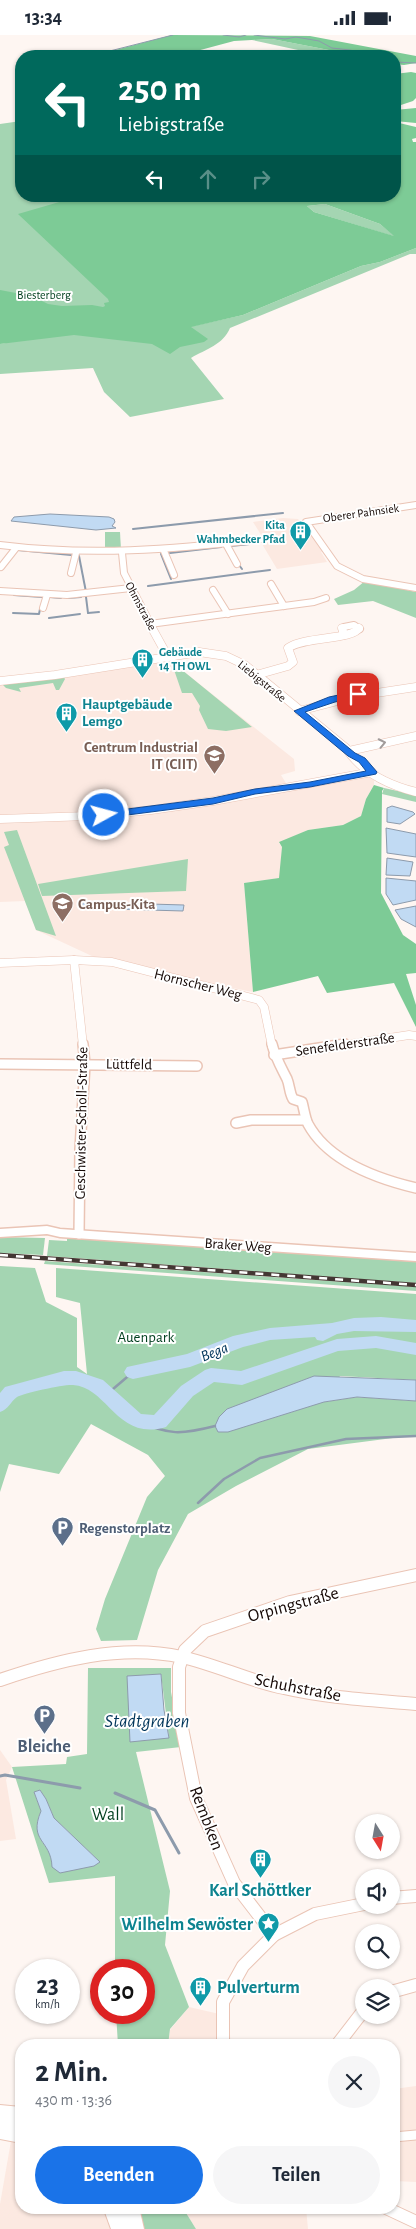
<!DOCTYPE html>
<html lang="de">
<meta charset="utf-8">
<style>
body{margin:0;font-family:"Alegreya Sans",sans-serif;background:#f6f6f7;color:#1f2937;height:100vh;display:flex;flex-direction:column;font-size:19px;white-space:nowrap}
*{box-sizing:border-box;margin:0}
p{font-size:16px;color:#747a83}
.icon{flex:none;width:28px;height:28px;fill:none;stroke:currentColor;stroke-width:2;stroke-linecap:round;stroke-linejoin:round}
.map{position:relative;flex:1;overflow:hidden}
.side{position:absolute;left:15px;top:2004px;width:385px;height:175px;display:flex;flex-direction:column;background:#fff;border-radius:20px;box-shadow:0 1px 4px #0004}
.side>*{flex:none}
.banner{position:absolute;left:15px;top:15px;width:386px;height:152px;border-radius:20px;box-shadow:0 1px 4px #0004;background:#00695c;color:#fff;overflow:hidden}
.needle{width:32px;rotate:169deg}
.fabs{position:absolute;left:355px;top:1779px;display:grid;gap:10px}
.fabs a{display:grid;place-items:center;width:45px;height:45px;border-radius:50%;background:#fff;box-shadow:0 1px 4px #0004;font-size:25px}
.speed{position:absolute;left:15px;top:1924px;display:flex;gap:10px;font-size:25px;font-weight:700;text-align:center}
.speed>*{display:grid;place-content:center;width:65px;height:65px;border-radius:50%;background:#fff;box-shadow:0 1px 4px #0004;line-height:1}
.speed small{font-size:12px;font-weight:400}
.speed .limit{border:8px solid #d22;background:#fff;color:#111}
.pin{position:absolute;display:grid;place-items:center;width:42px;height:42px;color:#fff;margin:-21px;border-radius:10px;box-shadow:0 2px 8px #0006}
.me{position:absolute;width:55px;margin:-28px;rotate:83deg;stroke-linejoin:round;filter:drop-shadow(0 0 4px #0008)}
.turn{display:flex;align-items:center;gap:18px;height:105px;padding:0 20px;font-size:22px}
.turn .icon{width:65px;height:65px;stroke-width:2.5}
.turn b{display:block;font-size:35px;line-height:42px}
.lanes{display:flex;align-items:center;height:48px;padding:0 20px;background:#0003;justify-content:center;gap:25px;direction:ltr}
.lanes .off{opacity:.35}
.round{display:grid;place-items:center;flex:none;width:52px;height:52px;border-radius:26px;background:#f6f6f7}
.headline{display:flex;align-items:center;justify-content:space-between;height:85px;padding:0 20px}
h1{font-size:30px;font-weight:600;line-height:38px}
.primary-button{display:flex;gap:10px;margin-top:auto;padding:10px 20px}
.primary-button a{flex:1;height:58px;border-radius:30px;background:#1a73e8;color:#fff;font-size:20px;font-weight:600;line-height:58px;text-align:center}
.primary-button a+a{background:#f6f6f7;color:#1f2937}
.status{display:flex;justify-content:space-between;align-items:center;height:35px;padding:0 25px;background:#fff;direction:ltr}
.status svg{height:14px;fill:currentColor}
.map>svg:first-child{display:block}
</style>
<div class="status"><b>13:34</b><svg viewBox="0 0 49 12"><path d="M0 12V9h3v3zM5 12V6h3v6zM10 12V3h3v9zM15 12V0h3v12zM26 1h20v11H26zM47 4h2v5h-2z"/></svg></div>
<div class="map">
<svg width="416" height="2194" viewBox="0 0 416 2194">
<rect width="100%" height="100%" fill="#fef6f2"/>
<!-- built -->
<g fill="#fce9e1">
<polygon points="283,483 298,484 324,516 321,517 327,527 277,534 262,509 266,508 253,487"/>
<polygon points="168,624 294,724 295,736 281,740 289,753 366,741 374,745 374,750 366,764 361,781 343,790 308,795 279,808 282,812 280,843 244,848 253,957 177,942 94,922 36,895 25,866 0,867 0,648"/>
<polygon points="47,1221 416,1248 416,1252 45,1226"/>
<polygon points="0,1715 12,1732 6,1745 16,1804 0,1806"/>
<polygon points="189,1972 228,1981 231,2010 168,2010 170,1995"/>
<polygon points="416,2051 416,2147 394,2146 394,2054"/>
<polygon points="11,2106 21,2108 21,2172 102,2173 112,2194 0,2194 0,2169"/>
<polygon points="183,2173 306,2173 308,2194 196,2194"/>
</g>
<!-- green -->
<g fill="#a4d5b2" fill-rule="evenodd">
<polygon points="272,4 360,21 326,21 252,5"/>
<path d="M 21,86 L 21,161 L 89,161 L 193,291 L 243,280 L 361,231 L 380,227 L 416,213 L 416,219 L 410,219 L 230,293 C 223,310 206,314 191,323 L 224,364 L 130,382 L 104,357 L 93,333 L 0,339 L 0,309 L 6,308 L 0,308 L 0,89 Z"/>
<polygon points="325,169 380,189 396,202 314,177 307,171"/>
<polygon points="105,497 120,497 121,515 105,516"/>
<polygon points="365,546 416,557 416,583 373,566 338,570 334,564 354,555"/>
<polygon points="171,626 252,692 226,696 208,694 199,675 200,671 192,658 182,658"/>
<polygon points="63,641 65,644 59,655 56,655 53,648 19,653 21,657 6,653 2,649"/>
<polygon points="384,753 416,760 416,767 382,759"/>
<polygon points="17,795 56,901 36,895 4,812 9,810 4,797"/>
<polygon points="188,824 186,856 42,861 38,849"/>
<polygon points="0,1202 45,1203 43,1220 0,1218"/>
<polygon points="67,1203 416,1226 416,1248 47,1221 49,1205 67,1206"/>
<polygon points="45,1226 416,1252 416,1256 44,1229"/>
<polygon points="0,1231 35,1233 46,1267 77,1283 77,1332 87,1339 80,1268 56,1262 56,1233 416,1259 416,1345 340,1341 324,1367 357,1362 416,1366 416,1400 308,1414 236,1451 188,1479 158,1535 137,1605 101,1606 96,1594 105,1564 147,1462 165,1441 148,1420 91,1389 59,1439 9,1429 0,1457"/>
<path d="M 88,1633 L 171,1633 L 171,1657 L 181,1712 L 136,1717 L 170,1856 L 165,1910 L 189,1972 L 170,1994 L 168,2010 L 118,2010 L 116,1978 L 144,1978 L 144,1935 L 115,1935 L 115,1841 L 49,1848 L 12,1732 L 66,1729 L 67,1722 L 87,1719 ZM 161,1639 L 169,1703 L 127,1642 ZM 40,1755 L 46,1764 L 54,1783 L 100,1827 L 52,1820 C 40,1803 32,1797 41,1776 L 34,1757 Z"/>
<polygon points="140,2173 183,2173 196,2194 144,2194"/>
</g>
<!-- forest -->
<g fill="#7dcb96" fill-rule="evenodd">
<polygon points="172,0 310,1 416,21 416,28 404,30 395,29 395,21 360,21 272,4 234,6 178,21 109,21 100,19"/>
<polygon points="411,37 416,38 416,63 413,66 395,72 395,39"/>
<polygon points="416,73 416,88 395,86 395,75"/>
<path d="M 395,87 L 416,92 L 416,103 L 412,104 L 413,107 L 416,107 L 416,213 L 380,227 L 361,231 L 243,280 L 191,292 L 208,304 L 204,307 L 180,312 L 170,319 L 152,309 L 74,300 L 0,309 L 0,255 L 32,261 L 48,269 L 62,271 L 92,270 L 103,272 L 105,271 L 104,268 L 109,267 L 108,264 L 18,179 L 80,161 L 395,161 ZM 325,169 L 380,189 L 394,201 L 314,177 L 307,171 Z"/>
<polygon points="374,750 384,753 382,756 381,858 403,900 416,909 416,938 406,939 416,970 416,992 394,948 327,958 318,941 253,957 244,848 279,843 282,812 279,807 308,795 343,790 361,781 366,764"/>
</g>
<!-- water -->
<g fill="#c1daf3" stroke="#8d9bac">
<polygon points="50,479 109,482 114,484 115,487 112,491 116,493 96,495 11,486 14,482"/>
<polygon points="392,771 413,777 415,779 400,789 387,787 387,773"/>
<polygon points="386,793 416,799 416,822 387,818"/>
<polygon points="387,823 413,827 410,841 386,840"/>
<polygon points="386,843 416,846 416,865 393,870 386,859"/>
<polygon points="83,867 184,870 183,876 82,873"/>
<polygon points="416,871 416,892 401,884 395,875"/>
<polygon points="314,1341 416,1345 416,1366 357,1362 324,1367 228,1397 218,1397 215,1391 219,1382 227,1374"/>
<polygon points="161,1639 164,1675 169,1703 130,1707 127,1641"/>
<path d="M 40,1755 L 46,1764 L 54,1783 L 100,1827 L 94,1831 L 60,1838 L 52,1832 C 51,1804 28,1807 41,1776 L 34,1757 Z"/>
</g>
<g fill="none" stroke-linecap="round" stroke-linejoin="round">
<!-- stream-far3 -->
<g stroke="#8d9bac" stroke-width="1">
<polyline points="223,0 239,2 246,0"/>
<polyline points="254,0 285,4 296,2 319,6 332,13 350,15 372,21"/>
<polyline points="98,19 173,0"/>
<polyline points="395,27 416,28"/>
</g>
<!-- stream-far2 -->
<g stroke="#8d9bac" stroke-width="2">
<polyline points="133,494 283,478"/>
<polyline points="231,511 250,509"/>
<polyline points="18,515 71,520"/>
<polyline points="170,518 221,512"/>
<polyline points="161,519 171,544"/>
<polyline points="79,521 86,557"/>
<polyline points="239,530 242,534"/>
<polyline points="148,551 270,535"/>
<polyline points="14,560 42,562"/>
<polyline points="50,562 61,563"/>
<polyline points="86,562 88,578"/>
<polyline points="67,563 81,562"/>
<polyline points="13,578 39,579 40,574"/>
<polyline points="88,578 99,577"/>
<polyline points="49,583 80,579"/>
</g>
<!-- stream-far1 -->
<g stroke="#8d9bac" stroke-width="2.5">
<polyline points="106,1360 133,1337"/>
<path d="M 137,1386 C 170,1400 180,1400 215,1391"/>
<polyline points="198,1468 224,1444 260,1423 346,1404 416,1401"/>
</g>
<!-- stream -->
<g stroke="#8d9bac" stroke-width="3">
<polyline points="0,1741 5,1740 80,1753"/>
<polyline points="115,1758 155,1775 179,1818"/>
</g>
<!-- river -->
<g fill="#c1daf3" fill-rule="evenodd">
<polygon points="381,1282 416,1285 416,1297 354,1296 337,1299 323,1306 317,1305 315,1302 270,1305 243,1312 190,1332 133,1344 127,1342 124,1337 127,1332 187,1319 233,1301 270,1293 332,1288 354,1283"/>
<path d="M 376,1301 L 416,1308 L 416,1320 L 376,1313 L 338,1316 L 242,1350 L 214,1347 L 193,1361 L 166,1392 C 117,1407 108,1352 73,1350 C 65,1349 24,1358 17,1362 C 10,1367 9,1374 0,1377 L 0,1358 L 5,1352 L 64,1336 L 76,1336 L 103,1345 L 141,1379 L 154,1380 L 181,1351 L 205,1335 L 211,1333 L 241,1336 L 337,1304 Z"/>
</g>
<defs>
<polyline id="pedestrian" points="394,2102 416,2100"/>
<g id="minor-far3">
<polyline points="416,470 306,487 337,531 363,544 416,553"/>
<polyline points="226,509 237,529"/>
<path d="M 0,510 C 88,521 173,515 261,504"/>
<polyline points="164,516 174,540"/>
<polyline points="122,518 124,538 153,594"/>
<polyline points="1,532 16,513"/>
<polyline points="71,538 76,518"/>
<polyline points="271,549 284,571"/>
<polyline points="213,555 228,579"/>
<polyline points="0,556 67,560 131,553"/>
<polyline points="43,573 47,560"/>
<polyline points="150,589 314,567 326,563"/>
<polyline points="342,594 344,592 354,590 360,594"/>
</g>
<g id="minor-far2">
<polyline points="152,593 168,622"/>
<polyline points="342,593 344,600"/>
<path d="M 256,640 L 288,631 L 293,627 L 288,613 C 305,601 353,605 359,593"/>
<path d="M 0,646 L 55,640 L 199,617 L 226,621 L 245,630 L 346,713 C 362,738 388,750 416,757"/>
<polyline points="299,676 357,661 416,652"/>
<polyline points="349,716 416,701"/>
<polyline points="0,784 88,781 151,775 213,766 372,737"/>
<polyline points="0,928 74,925"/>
<polyline points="83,1011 74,925 112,927 259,965 264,972 272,1011"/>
<polyline points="337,1011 409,1000 416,1001"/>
</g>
<g id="minor-far1">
<path d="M 272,1009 C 275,1022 281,1032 287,1044 C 290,1051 289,1057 293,1064 L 302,1067 C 304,1074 305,1083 308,1089 C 328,1126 378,1144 416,1153"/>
<polyline points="274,1020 345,1009"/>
<polyline points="0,1029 197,1031"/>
<polyline points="236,1088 251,1085 306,1085"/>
<polyline points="79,1199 80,1114 85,1029 83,1009"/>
</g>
<g id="minor">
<path d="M 0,1645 C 59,1625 120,1609 182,1622 C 217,1630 249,1646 284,1653 C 327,1663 372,1665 416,1669"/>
<polyline points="391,1863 416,1861"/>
<polyline points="274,1900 234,1848 196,1763 179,1678 179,1632 185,1615 205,1596 290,1567 416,1540"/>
<polyline points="391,1957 416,1950"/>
<polyline points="223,2010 223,1967 243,1931 274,1900 315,1879 364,1869"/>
<polyline points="337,2010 364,1975"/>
<polyline points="384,2172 416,2187"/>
</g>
<polygon id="tertiary" points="47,1191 60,1194 416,1218 416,1226 60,1202 47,1199 0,1202 0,1194"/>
<g id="primary">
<polygon points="0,2070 21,2072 21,2108 0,2104"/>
<polygon points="103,2172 139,2172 144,2194 111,2194"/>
</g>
</defs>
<!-- pedestrian casing -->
<use href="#pedestrian" stroke="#eac4b5" stroke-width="11"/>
<!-- minor-far3 casing -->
<use href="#minor-far3" stroke="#eac4b5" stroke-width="8"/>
<!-- minor-far2 casing -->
<use href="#minor-far2" stroke="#eac4b5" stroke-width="9"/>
<!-- minor-far1 casing -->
<use href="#minor-far1" stroke="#eac4b5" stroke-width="12"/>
<!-- minor casing -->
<use href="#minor" stroke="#eac4b5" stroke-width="14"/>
<!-- tertiary casing -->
<use href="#tertiary" stroke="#eac4b5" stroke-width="3"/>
<!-- primary casing -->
<use href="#primary" stroke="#eac4b5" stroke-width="2"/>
<!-- pedestrian -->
<use href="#pedestrian" stroke="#fff" stroke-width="9"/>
<!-- minor-far3 -->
<use href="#minor-far3" stroke="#fff" stroke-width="6"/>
<!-- minor-far2 -->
<use href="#minor-far2" stroke="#fff" stroke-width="8"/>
<!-- minor-far1 -->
<use href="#minor-far1" stroke="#fff" stroke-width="9"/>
<!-- minor -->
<use href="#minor" stroke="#fff" stroke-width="12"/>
<!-- tertiary -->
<use href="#tertiary" fill="#fff" fill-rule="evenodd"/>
<!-- primary -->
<use href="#primary" fill="#fff" fill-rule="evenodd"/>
<defs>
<polyline id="rail" points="0,1220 416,1250"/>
</defs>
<!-- rail casing -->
<use href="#rail" stroke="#433733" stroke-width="4.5"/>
<!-- rail -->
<use href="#rail" stroke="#fff" stroke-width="2.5" stroke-dasharray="8" stroke-linecap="butt"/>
</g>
<!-- one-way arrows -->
<defs><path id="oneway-chevron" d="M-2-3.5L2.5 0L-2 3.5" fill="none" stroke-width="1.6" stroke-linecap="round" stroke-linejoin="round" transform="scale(1.25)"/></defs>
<use stroke="#a19c9b" href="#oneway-chevron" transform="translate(382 708) rotate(-12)"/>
<!-- route -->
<polygon fill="#1a73e8" stroke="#114b97" points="358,656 362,659 361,661 335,667 305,677 355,718 365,723 377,737 376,739 310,752 255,759 213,769 104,783 99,780 104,777 213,763 255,754 310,747 366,736 359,727 348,721 294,676 329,662"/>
<!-- icons -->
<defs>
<symbol id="building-pin" viewBox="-11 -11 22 30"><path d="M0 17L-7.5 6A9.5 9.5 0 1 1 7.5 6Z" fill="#0f9aa8" stroke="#fff"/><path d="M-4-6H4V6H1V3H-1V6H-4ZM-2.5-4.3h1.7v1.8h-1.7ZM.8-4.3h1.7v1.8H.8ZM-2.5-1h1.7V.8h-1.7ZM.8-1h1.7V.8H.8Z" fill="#fff"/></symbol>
<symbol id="university-pin" viewBox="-11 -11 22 30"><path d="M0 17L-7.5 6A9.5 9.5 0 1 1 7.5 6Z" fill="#8d6e63" stroke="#fff"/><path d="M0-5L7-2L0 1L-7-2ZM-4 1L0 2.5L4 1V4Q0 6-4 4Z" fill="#fff"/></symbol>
<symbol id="school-pin" viewBox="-11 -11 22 30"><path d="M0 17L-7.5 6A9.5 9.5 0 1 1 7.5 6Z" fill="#8d6e63" stroke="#fff"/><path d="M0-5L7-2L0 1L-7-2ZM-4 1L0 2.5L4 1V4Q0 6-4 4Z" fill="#fff"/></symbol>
<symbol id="parking-pin" viewBox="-11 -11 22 30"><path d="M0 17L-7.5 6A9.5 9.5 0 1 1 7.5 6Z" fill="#5c6f8a" stroke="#fff"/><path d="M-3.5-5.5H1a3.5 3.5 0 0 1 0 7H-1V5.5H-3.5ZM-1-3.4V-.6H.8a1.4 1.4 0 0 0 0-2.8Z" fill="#fff"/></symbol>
<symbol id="sight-pin" viewBox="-11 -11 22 30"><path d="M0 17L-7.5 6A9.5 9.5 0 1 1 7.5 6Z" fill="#0f9aa8" stroke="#fff"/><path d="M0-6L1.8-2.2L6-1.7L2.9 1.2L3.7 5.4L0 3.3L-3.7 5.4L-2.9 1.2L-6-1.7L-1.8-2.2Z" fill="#fff"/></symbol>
</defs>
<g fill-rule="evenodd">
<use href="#building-pin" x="288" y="484" width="25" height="34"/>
<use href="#building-pin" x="130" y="612" width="25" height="34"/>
<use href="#building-pin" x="54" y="666" width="25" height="34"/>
<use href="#university-pin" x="202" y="708" width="25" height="34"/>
<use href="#school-pin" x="50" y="856" width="25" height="34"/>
<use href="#parking-pin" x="50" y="1480" width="25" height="34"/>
<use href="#parking-pin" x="32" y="1668" width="25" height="34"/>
<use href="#building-pin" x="248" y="1812" width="25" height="34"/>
<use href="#sight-pin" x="256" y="1876" width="25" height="34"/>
<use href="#building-pin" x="188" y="1940" width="25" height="34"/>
</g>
<g text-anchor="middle" stroke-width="4" stroke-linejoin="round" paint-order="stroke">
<!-- far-park labels -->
<g font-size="12" fill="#003f1e" stroke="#fff">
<text x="44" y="264">Biesterberg</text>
</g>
<!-- far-street labels -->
<g font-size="12" fill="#150805" stroke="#fff">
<text transform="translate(361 478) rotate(-8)" y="4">Oberer Pahnsiek</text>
<text transform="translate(141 571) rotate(62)" y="4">Ohmstraße</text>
<text transform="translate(262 646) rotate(39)" y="4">Liebigstraße</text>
</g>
<!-- far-culture labels -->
<g font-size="12" font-weight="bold" fill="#0d838f" stroke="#fff" text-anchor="end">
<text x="285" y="494">Kita<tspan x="285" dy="14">Wahmbecker Pfad</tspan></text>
<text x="159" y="621" text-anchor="start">Gebäude<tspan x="159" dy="14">14 TH OWL</tspan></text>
</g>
<!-- culture labels -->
<g font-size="15" font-weight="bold" fill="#0d838f" stroke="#fff" text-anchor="start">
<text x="82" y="674">Hauptgebäude<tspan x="82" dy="17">Lemgo</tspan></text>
</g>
<!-- education labels -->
<g font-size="15" font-weight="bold" fill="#785e54" stroke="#fff" text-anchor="end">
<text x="198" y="717">Centrum Industrial<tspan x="198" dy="17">IT (CIIT)</tspan></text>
<text x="78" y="874" text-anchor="start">Campus-Kita</text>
</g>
<!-- street labels -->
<g font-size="15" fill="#150805" stroke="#fff">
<text transform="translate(198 949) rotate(14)" y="5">Hornscher Weg</text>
<text transform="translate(345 1009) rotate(-8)" y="5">Senefelderstraße</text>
<text transform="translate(129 1029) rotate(1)" y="5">Lüttfeld</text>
<text transform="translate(81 1088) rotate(-89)" y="5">Geschwister-Scholl-Straße</text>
<text transform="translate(238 1210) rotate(4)" y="5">Braker Weg</text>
</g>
<!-- park labels -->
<g font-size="15" fill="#003f1e" stroke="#fff">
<text x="146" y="1307">Auenpark</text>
</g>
<!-- service labels -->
<g font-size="15" font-weight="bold" fill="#4e5e75" stroke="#fff" text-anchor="start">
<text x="79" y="1498">Regenstorplatz</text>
</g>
<!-- water labels -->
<g font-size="16" font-style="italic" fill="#00355a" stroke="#fff">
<text transform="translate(214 1316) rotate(-22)" y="6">Bega</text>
</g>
<!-- near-street labels -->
<g font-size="18" fill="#150805" stroke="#fff">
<text transform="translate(293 1569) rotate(-15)" y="6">Orpingstraße</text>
<text transform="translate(298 1652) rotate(11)" y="6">Schuhstraße</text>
<text transform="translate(207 1783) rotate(69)" y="6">Rembken</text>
</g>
<!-- near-service labels -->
<g font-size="18" font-weight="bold" fill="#4e5e75" stroke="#fff">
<text x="44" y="1717">Bleiche</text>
</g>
<!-- near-park labels -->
<g font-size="18" fill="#003f1e" stroke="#fff">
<text x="108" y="1785">Wall</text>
</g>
<!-- near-culture labels -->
<g font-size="18" font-weight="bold" fill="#0d838f" stroke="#fff">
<text x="260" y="1861">Karl Schöttker</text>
<text x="253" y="1895" text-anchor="end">Wilhelm Sewöster</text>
<text x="217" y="1958" text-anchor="start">Pulverturm</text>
</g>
<!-- near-water labels -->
<g font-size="19" font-style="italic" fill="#00355a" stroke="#fff">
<text x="147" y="1692">Stadtgraben</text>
</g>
</g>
</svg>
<div class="fabs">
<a><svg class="needle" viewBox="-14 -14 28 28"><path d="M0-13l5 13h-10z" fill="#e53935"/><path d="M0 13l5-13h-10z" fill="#747a83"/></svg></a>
<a><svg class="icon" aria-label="sound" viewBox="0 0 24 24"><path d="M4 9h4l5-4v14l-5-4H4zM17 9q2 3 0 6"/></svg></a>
<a><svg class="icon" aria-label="search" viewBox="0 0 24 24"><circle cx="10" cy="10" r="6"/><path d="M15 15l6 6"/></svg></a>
<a><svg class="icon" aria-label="layers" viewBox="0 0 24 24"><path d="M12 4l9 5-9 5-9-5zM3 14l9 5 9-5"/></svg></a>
</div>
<div class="speed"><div>23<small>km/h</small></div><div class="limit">30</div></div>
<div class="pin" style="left:358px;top:659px;background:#d93025"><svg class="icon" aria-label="arrive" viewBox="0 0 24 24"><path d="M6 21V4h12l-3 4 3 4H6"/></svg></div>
<svg class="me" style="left:104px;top:780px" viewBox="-20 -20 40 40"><circle r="17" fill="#1a73e8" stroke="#fff" stroke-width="3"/><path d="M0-11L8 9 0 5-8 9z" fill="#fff"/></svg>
<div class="banner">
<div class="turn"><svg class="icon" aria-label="left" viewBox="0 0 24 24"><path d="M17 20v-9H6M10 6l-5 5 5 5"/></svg><div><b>250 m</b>Liebigstraße</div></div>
<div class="lanes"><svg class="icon" aria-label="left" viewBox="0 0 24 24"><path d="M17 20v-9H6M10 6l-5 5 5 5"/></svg><svg class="icon off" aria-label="ahead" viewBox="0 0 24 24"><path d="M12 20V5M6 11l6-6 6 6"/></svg><svg class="icon off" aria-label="right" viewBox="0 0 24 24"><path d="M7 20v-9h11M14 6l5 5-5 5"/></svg></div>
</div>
<section class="side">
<div class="headline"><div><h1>2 Min.</h1><p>430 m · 13:36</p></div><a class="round"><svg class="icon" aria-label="close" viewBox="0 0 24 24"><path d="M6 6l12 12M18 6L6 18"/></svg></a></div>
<div class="primary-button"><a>Beenden</a><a>Teilen</a></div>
</section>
</div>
